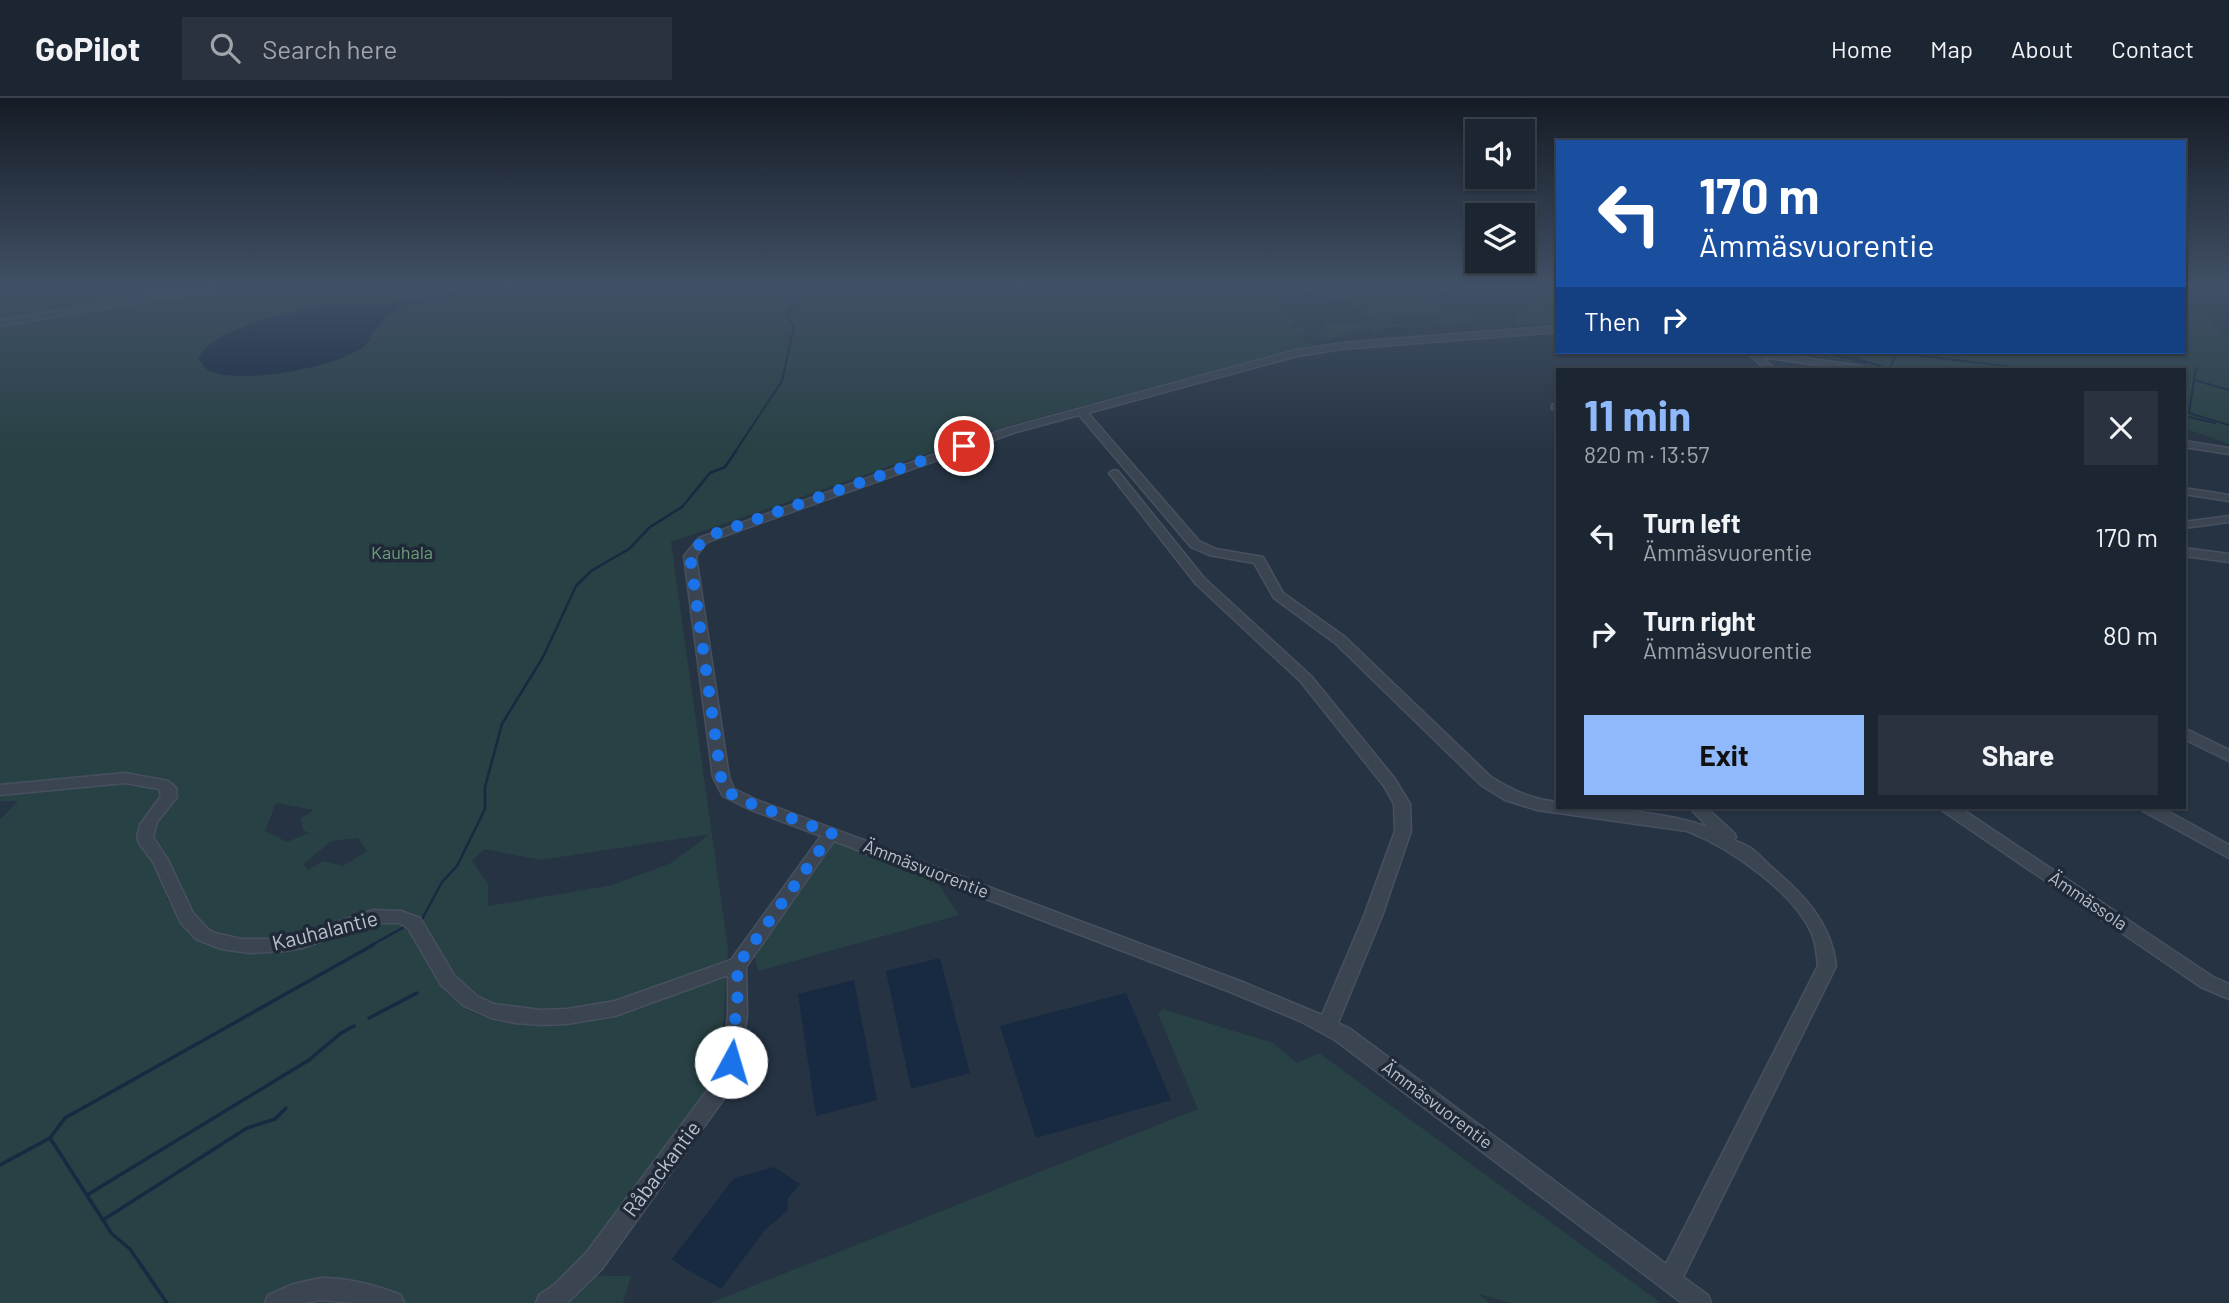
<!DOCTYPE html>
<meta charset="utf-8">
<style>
body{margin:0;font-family:Barlow,sans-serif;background:#29323e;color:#f1f3f6;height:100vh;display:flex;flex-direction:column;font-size:26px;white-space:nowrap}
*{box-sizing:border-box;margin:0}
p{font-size:23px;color:#a0a5ac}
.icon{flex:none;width:38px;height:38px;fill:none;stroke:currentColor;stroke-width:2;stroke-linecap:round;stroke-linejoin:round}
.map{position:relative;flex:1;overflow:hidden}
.side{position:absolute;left:1556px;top:270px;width:630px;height:441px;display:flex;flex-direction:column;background:#1c2632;border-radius:0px;box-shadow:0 2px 5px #0004,0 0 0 2px #3a434d}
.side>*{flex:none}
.hud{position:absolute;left:1556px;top:42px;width:630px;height:214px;border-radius:0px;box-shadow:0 2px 5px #0004,0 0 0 2px #3a434d;background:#1a4fa0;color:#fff;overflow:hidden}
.buttons{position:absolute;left:1465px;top:21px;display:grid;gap:14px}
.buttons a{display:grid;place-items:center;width:70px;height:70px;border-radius:0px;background:#1c2632;box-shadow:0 2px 5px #0004,0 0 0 2px #3a434d;font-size:35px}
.pin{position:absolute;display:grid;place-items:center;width:60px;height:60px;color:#fff;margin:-30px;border:4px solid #fff;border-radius:50%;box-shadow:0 2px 7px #0007}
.me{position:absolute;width:77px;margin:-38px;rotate:6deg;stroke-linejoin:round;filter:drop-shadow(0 0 5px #0008)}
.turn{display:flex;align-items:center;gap:24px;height:147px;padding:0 28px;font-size:32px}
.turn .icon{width:91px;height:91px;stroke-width:2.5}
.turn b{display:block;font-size:49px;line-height:60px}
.then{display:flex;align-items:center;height:66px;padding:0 28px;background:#0003;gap:14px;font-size:26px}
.round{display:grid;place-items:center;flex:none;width:74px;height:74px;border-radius:0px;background:#29323e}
.summary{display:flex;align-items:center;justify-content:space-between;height:119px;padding:0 28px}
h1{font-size:42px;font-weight:700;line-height:52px;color:#8fb9fa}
.primary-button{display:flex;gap:14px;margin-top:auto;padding:14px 28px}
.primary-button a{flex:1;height:80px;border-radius:0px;background:#8fb9fa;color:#111;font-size:28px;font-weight:700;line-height:80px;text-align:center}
.primary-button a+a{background:#29323e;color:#f1f3f6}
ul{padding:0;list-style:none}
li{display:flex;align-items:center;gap:21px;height:98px;padding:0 28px}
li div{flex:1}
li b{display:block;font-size:26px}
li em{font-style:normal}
header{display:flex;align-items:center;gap:42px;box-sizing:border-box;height:98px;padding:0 35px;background:#1c2632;border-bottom:2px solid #3a434d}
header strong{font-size:33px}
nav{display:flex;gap:38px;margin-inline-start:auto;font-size:24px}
.search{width:490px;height:63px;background:#29323e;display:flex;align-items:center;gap:18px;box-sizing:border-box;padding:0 24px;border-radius:0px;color:#a0a5ac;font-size:26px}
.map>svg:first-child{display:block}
</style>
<header>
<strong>GoPilot</strong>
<div class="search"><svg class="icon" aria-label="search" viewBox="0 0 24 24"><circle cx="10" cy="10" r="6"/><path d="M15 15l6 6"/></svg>Search here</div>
<nav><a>Home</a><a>Map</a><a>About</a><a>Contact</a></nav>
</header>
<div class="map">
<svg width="2229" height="1205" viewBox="0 0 2229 1205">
<rect width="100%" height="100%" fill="#263343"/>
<!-- green -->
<g fill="#284144" fill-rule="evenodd">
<path d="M 0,186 L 1283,186 L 1271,192 L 1279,197 L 1277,199 L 1279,206 L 1288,213 L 1283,218 L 1297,223 L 1290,229 L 1306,230 L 1302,240 L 1315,246 L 1007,328 L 671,444 L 728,851 L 721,958 L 713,989 L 581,1178 L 631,1178 L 623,1205 L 0,1205 L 0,722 L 18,703 L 0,703 ZM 152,682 L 166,685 L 173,693 L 173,699 L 155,720 L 150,731 L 150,741 L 177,782 L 178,799 L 207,834 L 228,843 L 264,846 L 301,840 L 382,815 L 408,816 L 418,823 L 428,836 L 457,887 L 476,901 L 510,912 L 591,910 L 629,904 L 614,920 L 568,927 L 495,923 L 469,913 L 447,895 L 411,827 C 380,807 334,837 303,845 C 275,852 222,857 198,838 C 186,828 178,813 167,801 C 173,747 111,762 165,700 L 160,689 L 143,687 ZM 276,705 L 314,712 L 301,720 L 303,732 L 309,735 L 287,744 L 265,733 ZM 710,736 L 671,765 L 613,787 L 488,808 L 488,786 L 472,763 L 484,751 L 541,762 ZM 358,740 L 367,753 L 343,768 L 323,763 L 308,772 L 304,766 L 331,743 Z"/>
<path d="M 1302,186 L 1336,186 L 1370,195 L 1392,195 L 1398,188 L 1372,186 L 1448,186 L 1457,191 L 1445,193 L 1428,187 L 1428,192 L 1444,195 L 1432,197 L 1430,203 L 1475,219 C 1464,226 1448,233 1437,223 L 1442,220 L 1441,216 L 1434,214 L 1431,216 L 1435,218 L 1428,219 L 1425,215 L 1421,215 L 1420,219 L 1401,216 L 1389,224 L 1409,229 L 1387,229 L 1374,235 L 1368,229 L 1328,242 L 1311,241 L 1309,237 L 1316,237 L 1324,229 L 1321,226 L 1323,224 L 1351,226 L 1373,222 L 1362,215 L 1363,211 C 1343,193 1318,208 1302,186 Z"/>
<polygon points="1507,186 1557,186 1557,226 1515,226 1519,211 1531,206 1532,198"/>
<polygon points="2184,192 2221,235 2229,236 2229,346 2184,330 2184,271 1885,271 1838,261 1790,255 2184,254"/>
<polygon points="832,743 935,781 959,817 758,873 753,854"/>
<polygon points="1163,911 1273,945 1297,965 1319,955 1661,1205 1511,1205 1479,1196 1490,1205 710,1205 1198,1011 1158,916"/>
</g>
<!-- water -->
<g fill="#182a41">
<path d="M 398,205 L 405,206 L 388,218 L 369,239 L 371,241 C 355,268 236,289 208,272 C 202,269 204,265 198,261 C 211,232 285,214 315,210 C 343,206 370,207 398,205 Z"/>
<polygon points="940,860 970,975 911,991 886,873"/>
<polygon points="854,882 877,1002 816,1018 798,896"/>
<polygon points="1126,895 1171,1002 1036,1040 1000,928"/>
<path d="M 774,1069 L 800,1086 L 788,1100 L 787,1113 L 765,1132 L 721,1191 C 705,1180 687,1174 672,1161 L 734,1080 Z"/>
</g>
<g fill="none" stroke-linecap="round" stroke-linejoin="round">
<!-- stream-far2 -->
<g stroke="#182a41" stroke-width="2">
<polyline points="405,206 504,186"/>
<polyline points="1820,254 1865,265"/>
<polyline points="1833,254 1891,271"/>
<polyline points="1888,254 2031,271"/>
<polyline points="1890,271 1896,255"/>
<polyline points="2194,281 2196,270"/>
<polyline points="2229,292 2194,282 2189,315 2229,327"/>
<polyline points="2184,318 2215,325"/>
<polyline points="735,354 782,283 794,228 787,220 804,186"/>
</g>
<!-- stream-far1 -->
<g stroke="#182a41" stroke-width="2.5">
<polyline points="422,821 442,784 457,768 485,711 485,689 502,626 543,559 576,488 591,473 629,451 650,429 682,409 710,375 725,369 736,353"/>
<polyline points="370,848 406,828"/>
</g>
<!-- stream -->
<g stroke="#182a41" stroke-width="3.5">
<polyline points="369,920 417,895"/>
<polyline points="50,1040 65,1020 373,847"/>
<polyline points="0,1067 50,1040 112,1136 130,1151 167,1205"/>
<polyline points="87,1097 309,962 341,935 354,928"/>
<polyline points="103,1122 247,1030 275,1021 286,1010"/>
</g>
<defs>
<g id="minor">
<polygon points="229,186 246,186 0,228 0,222"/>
<path d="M 1558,228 L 1558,234 L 1342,251 L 1297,258 L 1088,315 L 1199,443 L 1216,451 L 1263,459 L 1283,495 L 1345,539 L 1491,679 C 1513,693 1532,701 1558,704 L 1558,709 C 1601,709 1668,714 1708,729 L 1689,709 L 1706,709 L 1734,735 L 1736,739 L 1734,742 C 1739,745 1744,746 1749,749 C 1756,753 1763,761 1769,767 C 1802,795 1831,823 1836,868 L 1683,1179 L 1708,1197 L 1711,1205 L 1682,1205 L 1335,942 L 1300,923 L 1228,893 L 834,743 L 746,869 L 747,916 L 743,948 L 735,978 L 726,998 L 602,1171 L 567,1205 L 536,1205 L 539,1197 L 554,1187 L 586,1155 L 712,986 L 725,948 L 728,916 L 728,877 L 615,918 L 567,926 L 541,927 L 515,925 L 491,920 L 464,908 L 441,887 L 408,830 L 399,825 L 373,825 L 302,850 L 285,853 L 250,855 L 221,851 L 196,841 L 181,825 L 153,764 L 139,745 L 137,739 L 140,727 L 161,698 L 159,691 L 125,685 L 0,697 L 0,687 L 125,675 L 168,683 L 176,690 L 177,699 L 157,724 L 153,739 L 168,762 L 193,815 L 208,831 L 215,835 L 241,841 L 276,841 L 302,836 L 373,812 L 401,813 L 420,820 L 454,877 L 477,898 L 494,906 L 541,912 L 567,911 L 615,903 L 731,862 L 821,738 L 749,711 L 723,698 L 713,679 L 684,458 L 699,440 L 1008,330 L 1296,252 L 1342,245 ZM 1079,317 L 1191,449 L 1209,457 L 1254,465 L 1274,500 L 1335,545 L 1481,687 L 1505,702 L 1537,712 L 1687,733 C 1729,749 1794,794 1812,836 C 1816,846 1817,857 1818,868 L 1666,1166 L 1349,930 L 1338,925 L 1382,818 L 1411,733 L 1410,706 L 1395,681 L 1311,578 L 1204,480 L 1118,373 L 1114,372 L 1109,375 L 1196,486 L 1301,584 L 1384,688 L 1394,706 L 1395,733 L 1364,818 L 1322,917 L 1240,883 L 759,703 L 734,691 L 729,679 L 696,458 L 707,444 L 1016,334 Z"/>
<polygon points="1746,254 1764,254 1861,268 1866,271 1844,271 1762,259 1775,271 1765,271"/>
<polygon points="1558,305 1558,312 1552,311 1552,307"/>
<polygon points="2184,343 2229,350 2229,356 2184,349"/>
<polygon points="2184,390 2229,397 2229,403 2184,396"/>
<polygon points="2229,418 2229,424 2184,430 2184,424"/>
<polygon points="2184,450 2229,456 2229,464 2184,458"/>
<polygon points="2184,630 2229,652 2229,663 2184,641"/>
<polygon points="1940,709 1959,709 2213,879 2229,886 2229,901 2201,889 1943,713"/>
<polygon points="2140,709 2160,709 2229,747 2229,760 2143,713"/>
<path d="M 321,1180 C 348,1180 376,1187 401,1197 L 404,1205 L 353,1205 L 321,1202 L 303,1205 L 265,1205 L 268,1197 L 293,1186 Z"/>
</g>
</defs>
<!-- minor casing -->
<use href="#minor" stroke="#47505f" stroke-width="3"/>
<!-- minor -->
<use href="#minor" fill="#3b4552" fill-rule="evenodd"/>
</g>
<!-- sky -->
<linearGradient id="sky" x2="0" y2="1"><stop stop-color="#151c25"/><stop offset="0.53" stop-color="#415066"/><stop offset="1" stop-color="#415066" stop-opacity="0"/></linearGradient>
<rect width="2229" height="354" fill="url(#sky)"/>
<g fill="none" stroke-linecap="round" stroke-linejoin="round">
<!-- route -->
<polyline stroke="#1a73e8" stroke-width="12" stroke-dasharray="0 21.6" points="731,964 738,894 737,868 832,735 754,707 727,694 721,679 690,458 703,442 717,435 964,348"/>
</g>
<g text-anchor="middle" stroke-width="7" stroke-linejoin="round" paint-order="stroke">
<!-- park labels -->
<g font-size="18" fill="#6e9d79" stroke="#1f2938">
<text x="402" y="461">Kauhala</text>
</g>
<!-- street labels -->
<g font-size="18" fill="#b8c0cc" stroke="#1f2938">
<text transform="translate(926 771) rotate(21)" y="6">Ämmäsvuorentie</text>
<text transform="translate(2088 803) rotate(34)" y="6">Ämmässola</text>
<text transform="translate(1437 1007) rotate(37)" y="6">Ämmäsvuorentie</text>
</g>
<!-- near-street labels -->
<g font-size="21" fill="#b8c0cc" stroke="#1f2938">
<text transform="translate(325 833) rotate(-14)" y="7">Kauhalantie</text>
<text transform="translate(662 1071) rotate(-53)" y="7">Råbackantie</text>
</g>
</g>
</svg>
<div class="buttons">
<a><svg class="icon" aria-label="sound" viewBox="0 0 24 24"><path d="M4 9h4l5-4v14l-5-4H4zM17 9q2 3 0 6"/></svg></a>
<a><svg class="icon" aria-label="layers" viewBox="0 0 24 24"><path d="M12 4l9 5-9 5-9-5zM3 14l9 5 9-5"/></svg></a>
</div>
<div class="pin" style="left:964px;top:348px;background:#d93025"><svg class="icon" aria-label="arrive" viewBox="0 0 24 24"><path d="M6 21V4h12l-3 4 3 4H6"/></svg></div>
<svg class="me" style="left:731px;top:964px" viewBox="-20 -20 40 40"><circle r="19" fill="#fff"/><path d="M0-13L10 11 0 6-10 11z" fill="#1a73e8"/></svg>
<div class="hud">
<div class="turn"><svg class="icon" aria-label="left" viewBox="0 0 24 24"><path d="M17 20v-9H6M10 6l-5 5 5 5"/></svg><div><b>170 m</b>Ämmäsvuorentie</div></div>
<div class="then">Then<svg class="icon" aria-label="right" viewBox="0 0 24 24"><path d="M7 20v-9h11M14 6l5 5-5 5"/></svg></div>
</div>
<section class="side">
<div class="summary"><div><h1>11 min</h1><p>820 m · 13:57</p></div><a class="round"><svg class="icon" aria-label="close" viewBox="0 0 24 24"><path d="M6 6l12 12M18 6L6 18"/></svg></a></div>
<ul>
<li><svg class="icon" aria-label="left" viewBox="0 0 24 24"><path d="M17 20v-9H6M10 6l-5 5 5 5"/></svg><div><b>Turn left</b><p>Ämmäsvuorentie</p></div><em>170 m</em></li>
<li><svg class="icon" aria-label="right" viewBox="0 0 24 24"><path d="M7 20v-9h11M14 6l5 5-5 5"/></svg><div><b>Turn right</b><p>Ämmäsvuorentie</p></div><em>80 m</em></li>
</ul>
<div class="primary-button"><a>Exit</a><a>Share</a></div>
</section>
</div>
